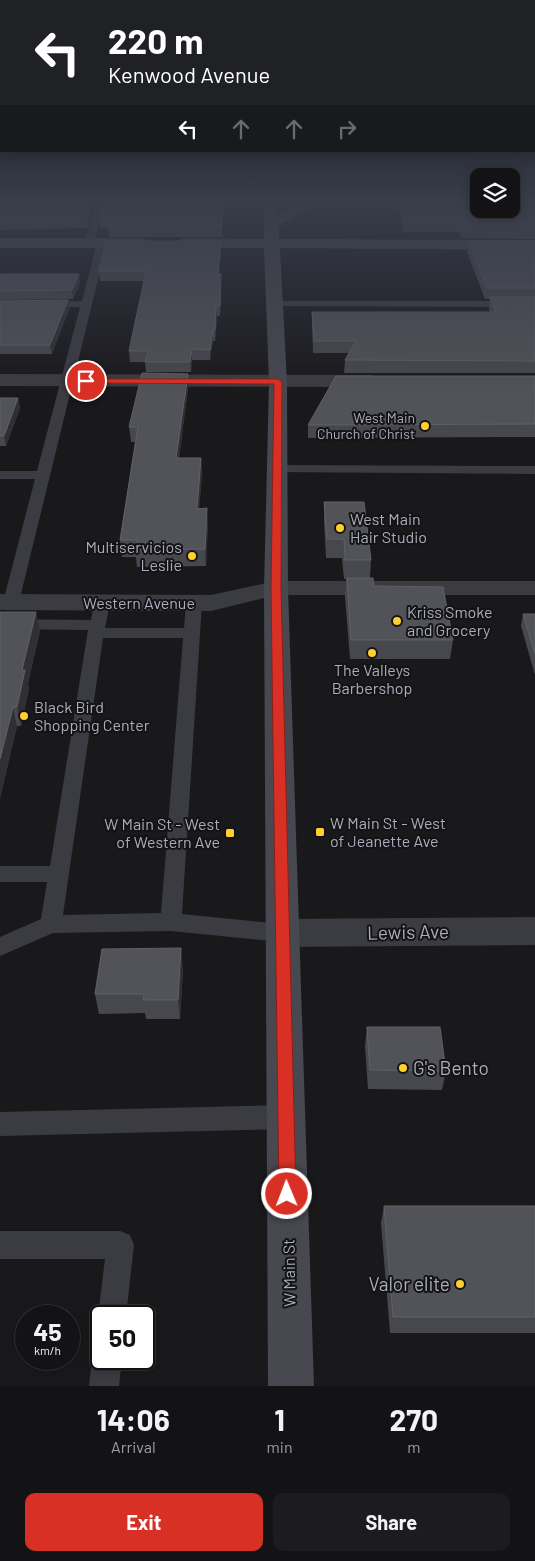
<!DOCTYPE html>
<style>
body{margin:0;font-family:Barlow,sans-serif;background:#1c1b1d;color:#f1f3f6;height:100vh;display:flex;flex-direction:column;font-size:19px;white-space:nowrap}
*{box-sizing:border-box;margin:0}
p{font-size:16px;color:#9d9ea0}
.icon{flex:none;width:28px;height:28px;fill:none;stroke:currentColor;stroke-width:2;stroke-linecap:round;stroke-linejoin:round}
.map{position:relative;height:1386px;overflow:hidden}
.details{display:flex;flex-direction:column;background:#131214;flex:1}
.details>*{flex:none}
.top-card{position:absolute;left:0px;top:0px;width:535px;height:152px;box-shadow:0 2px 12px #0003,0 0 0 1px #323234;background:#202124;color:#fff;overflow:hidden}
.buttons{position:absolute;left:470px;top:168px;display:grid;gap:10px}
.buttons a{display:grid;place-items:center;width:50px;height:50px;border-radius:10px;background:#131214;box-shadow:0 2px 12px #0003,0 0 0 1px #323234;font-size:25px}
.speed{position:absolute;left:15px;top:1305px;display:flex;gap:10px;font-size:25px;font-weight:700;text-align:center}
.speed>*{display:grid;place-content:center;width:65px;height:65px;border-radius:50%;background:#131214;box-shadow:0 2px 12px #0003,0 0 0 1px #323234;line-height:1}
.speed small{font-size:12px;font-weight:400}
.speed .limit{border:2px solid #111;border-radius:8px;background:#fff;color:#111}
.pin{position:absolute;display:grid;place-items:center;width:42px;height:42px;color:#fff;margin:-21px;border:2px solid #fff;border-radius:50%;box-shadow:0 1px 5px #0007}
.me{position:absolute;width:55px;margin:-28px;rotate:359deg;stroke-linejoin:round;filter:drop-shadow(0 0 4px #0008)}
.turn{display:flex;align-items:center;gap:18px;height:105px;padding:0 25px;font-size:22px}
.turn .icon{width:65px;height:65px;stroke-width:2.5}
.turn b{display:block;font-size:35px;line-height:42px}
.lanes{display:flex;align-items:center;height:48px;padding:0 25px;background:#0003;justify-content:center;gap:25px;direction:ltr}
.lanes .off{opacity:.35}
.eta{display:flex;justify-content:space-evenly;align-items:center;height:85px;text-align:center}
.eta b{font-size:30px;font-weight:700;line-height:35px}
.action{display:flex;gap:10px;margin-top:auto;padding:10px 25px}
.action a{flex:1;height:58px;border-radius:10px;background:#d93025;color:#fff;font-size:20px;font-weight:700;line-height:58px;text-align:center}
.action a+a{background:#1c1b1d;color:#f1f3f6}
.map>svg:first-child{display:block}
</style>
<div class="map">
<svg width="535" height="1386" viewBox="0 0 535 1386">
<rect width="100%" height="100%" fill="#19181b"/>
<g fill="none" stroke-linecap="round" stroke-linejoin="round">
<!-- lane -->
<g fill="#3b3b42" fill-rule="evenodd">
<polygon points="97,201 105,201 94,243 89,246 84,243"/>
<polygon points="102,240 107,243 19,602 17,605 5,605 3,602 35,479 0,479 0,471 37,471 80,307 0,308 0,302 82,301 97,243"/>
<polygon points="275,301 535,301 535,307 271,306 270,304"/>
<polygon points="277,465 535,466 535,474 272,472 270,469 272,466"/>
<path d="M 102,598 L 110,603 L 105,628 L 184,628 L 186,603 L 188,600 L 194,598 L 202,603 L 182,914 L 282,924 L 290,927 L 293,933 L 290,939 L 282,942 L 171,931 L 53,933 L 0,956 L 0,937 L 41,919 L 47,882 L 0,882 L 0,866 L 50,866 L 88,630 L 0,629 L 0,619 L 91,620 L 94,603 ZM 103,638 L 183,638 L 161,913 L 63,915 Z"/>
<polygon points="286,1105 295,1109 298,1117 295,1125 286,1129 0,1136 0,1112"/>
<polygon points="0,1231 120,1231 130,1235 134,1245 126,1316 101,1316 101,1324 98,1316 105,1259 0,1259"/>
<polygon points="101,1347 101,1359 122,1359 119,1386 89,1386 92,1359 97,1349"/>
</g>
<!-- street -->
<g fill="#3b3b42" fill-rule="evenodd">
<polygon points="0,374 371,375 378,377 380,381 378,385 371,387 0,386"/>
<polygon points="276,581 535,581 535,595 276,595 211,611 0,610 0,594 211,595"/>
<polygon points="535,917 535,945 282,947 270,943 265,933 270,923 282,919"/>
</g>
<!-- secondary -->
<g fill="#474850" fill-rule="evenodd">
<polygon points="263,201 277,201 278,214 303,201 324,201 278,226 279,239 535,240 535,250 280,248 287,382 288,588 314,1386 268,1386 264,588 269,382 264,248 184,248 176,243 184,238 264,239"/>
<polygon points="0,238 143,238 151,243 143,248 0,248"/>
</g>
</g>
<!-- wall -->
<g fill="#47484d">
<polygon points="0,201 95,201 87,228 0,230"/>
<polygon points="104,201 224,201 222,212 222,237 109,237 108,228 100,228 99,220"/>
<polygon points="397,201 535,201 535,239 461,238 459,232 404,232"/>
<polygon points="468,241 535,241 535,373 344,373 345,360 349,353 313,353 312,324 312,312 490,312 489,309 490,299 485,299 467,252"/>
<polygon points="221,251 219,274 221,284 220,316 217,316 215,341 213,341 210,360 192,360 191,372 146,372 145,362 130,362 129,351 144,281 100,281 99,271"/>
<polygon points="0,274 79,274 80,283 73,299 0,300"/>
<polygon points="68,300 69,309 52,354 0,354 0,301"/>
<polygon points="188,374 188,388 179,458 201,458 202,474 199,509 208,524 206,566 137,567 136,557 122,557 120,540 135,442 131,442 129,427"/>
<polygon points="535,376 535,437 308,438 308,425"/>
<polygon points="0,398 18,398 20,408 6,446 0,446"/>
<polygon points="324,502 371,560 370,578 374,586 453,640 450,659 350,659 345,597 346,579 344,579 342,558 326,558 324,521"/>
<polygon points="0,612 40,631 28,683 29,689 21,726 17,726 0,798"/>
<polygon points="523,614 535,614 535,675 521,626"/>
<polygon points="183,968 180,1019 146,1019 145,1013 99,1014 95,994"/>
<polygon points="367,1027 446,1071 442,1090 368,1089 365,1046"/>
<polygon points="384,1206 535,1206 535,1333 390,1333 381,1223"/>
</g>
<!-- shaded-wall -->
<g fill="#303034">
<polygon points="92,201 95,201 87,228 86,220"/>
<polygon points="221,241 221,251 218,284 218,274"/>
<polygon points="79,274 80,283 73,299 72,290"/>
<polygon points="68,300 69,309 52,354 50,345"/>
<polygon points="216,306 217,316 215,341 215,330"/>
<polygon points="213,330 213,341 210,360 210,350"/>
<polygon points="192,349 192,360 191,372 190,362"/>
<polygon points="188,374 188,388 177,474 176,458"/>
<polygon points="18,398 20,408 6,446 4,436"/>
<polygon points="201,458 202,474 198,525 197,509"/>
<polygon points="207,508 208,524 206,566 205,549"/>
<polygon points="36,612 40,631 28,683 29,689 21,726 17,707 22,670"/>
<polygon points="13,707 17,726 0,798 0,759"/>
<polygon points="181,948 183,968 180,1019 178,1000"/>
</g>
<!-- building -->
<g fill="#525359" stroke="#606168">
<polygon points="0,201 92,201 86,220 0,222"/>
<polygon points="104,201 223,201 222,229 108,228 110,220 99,220"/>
<polygon points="400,201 479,201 479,209 511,209 511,201 535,201 535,228 463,227 460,221 405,221"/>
<polygon points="106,241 221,241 218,274 221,274 220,306 216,306 215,330 213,330 210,350 192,349 190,362 145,362 148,351 129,351 146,271 99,271"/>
<polygon points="468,241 535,241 535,288 487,288"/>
<polygon points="0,274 79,274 72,290 0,291"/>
<polygon points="490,297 535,297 535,361 345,360 356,341 314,341 312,312 496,312"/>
<polygon points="68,300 50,345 0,345 0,301"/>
<polygon points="142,373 188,374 176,458 201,458 197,509 207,508 205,549 136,550 137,540 120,540 138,427 129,427"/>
<polygon points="336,376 535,376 535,424 308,425"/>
<polygon points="0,398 18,398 4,436 0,436"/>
<polygon points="324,502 364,502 371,560 345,560 344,539 327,539"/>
<polygon points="347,578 373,578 374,586 443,587 453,640 351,640"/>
<polygon points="0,612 36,612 22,670 25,670 17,707 13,707 0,759"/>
<polygon points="523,614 535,614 535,654"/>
<polygon points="181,948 178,1000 143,1000 144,994 95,994 102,949"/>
<polygon points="367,1027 440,1027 446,1071 370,1070"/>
<polygon points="384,1206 535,1206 535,1317 393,1317"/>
</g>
<!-- sky -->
<linearGradient id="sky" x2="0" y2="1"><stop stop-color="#0e0d0f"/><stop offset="0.51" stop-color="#383d4a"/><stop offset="1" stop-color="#383d4a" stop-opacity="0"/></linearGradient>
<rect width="535" height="395" fill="url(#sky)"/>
<!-- route -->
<polygon fill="#d93025" stroke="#8d1f18" points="84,379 278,379 282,382 281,588 296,1194 293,1200 287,1203 281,1200 279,1194 271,588 274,384 86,383 82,381"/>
<!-- markers -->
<g fill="#ffcf2c" stroke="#141316" stroke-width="2">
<circle cx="425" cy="426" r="5"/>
<circle cx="340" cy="528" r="5"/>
<circle cx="192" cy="556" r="5"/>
<circle cx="397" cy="621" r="5"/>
<circle cx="372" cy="653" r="5"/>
<circle cx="24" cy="716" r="5"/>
<rect x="315" y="827" width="10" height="10" rx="2.5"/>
<rect x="225" y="828" width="10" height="10" rx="2.5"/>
<circle cx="403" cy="1068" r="5"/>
<circle cx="460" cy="1284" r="5"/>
</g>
<g text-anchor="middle" stroke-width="4" stroke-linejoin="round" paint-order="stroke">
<!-- far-poi labels -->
<g font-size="14" fill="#aaadbb" stroke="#141316" text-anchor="end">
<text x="415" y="423">West Main<tspan x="415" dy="16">Church of Christ</tspan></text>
</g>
<!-- poi labels -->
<g font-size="16" fill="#aaadbb" stroke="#141316" text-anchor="start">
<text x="350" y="525">West Main<tspan x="350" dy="18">Hair Studio</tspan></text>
<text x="182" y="553" text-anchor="end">Multiservicios<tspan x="182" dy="18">Leslie</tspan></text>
<text x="407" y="618">Kriss Smoke<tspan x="407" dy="18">and Grocery</tspan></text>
<text x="372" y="676" text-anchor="middle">The Valleys<tspan x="372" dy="18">Barbershop</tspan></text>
<text x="34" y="713">Black Bird<tspan x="34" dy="18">Shopping Center</tspan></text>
<text x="330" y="829">W Main St - West<tspan x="330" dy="18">of Jeanette Ave</tspan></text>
<text x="220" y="830" text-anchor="end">W Main St - West<tspan x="220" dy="18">of Western Ave</tspan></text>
</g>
<!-- street labels -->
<g font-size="16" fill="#aaadbb" stroke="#141316">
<text x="139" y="609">Western Avenue</text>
<text transform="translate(289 1273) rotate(-91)" y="6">W Main St</text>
</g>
<!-- near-street labels -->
<g font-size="19" fill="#aaadbb" stroke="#141316">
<text transform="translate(408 932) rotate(-1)" y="7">Lewis Ave</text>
</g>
<!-- near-poi labels -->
<g font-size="19" fill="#aaadbb" stroke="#141316" text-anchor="start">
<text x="413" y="1075">G's Bento</text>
<text x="450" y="1291" text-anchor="end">Valor elite</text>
</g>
</g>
</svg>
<div class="buttons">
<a><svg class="icon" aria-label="layers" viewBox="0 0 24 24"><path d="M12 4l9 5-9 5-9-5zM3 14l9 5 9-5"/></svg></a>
</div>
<div class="speed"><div>45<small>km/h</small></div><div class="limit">50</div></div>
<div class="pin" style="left:86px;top:381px;background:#d93025"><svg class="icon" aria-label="arrive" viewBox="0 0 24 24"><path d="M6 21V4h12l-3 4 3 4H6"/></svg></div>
<svg class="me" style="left:287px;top:1194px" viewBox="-20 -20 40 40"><circle r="17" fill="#d93025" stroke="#fff" stroke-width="3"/><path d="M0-11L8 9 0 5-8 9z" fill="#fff"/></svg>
<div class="top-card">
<div class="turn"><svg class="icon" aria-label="left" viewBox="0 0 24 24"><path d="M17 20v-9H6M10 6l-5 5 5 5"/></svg><div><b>220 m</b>Kenwood Avenue</div></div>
<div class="lanes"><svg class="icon" aria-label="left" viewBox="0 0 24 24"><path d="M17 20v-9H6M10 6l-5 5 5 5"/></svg><svg class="icon off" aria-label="ahead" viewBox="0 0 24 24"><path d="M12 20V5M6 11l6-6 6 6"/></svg><svg class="icon off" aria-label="ahead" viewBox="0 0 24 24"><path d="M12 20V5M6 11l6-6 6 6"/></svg><svg class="icon off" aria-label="right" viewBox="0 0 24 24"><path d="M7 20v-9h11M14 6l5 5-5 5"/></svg></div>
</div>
</div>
<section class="details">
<div class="eta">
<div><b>14:06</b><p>Arrival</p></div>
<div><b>1</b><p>min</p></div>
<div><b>270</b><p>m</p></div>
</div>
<div class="action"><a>Exit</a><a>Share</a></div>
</section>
